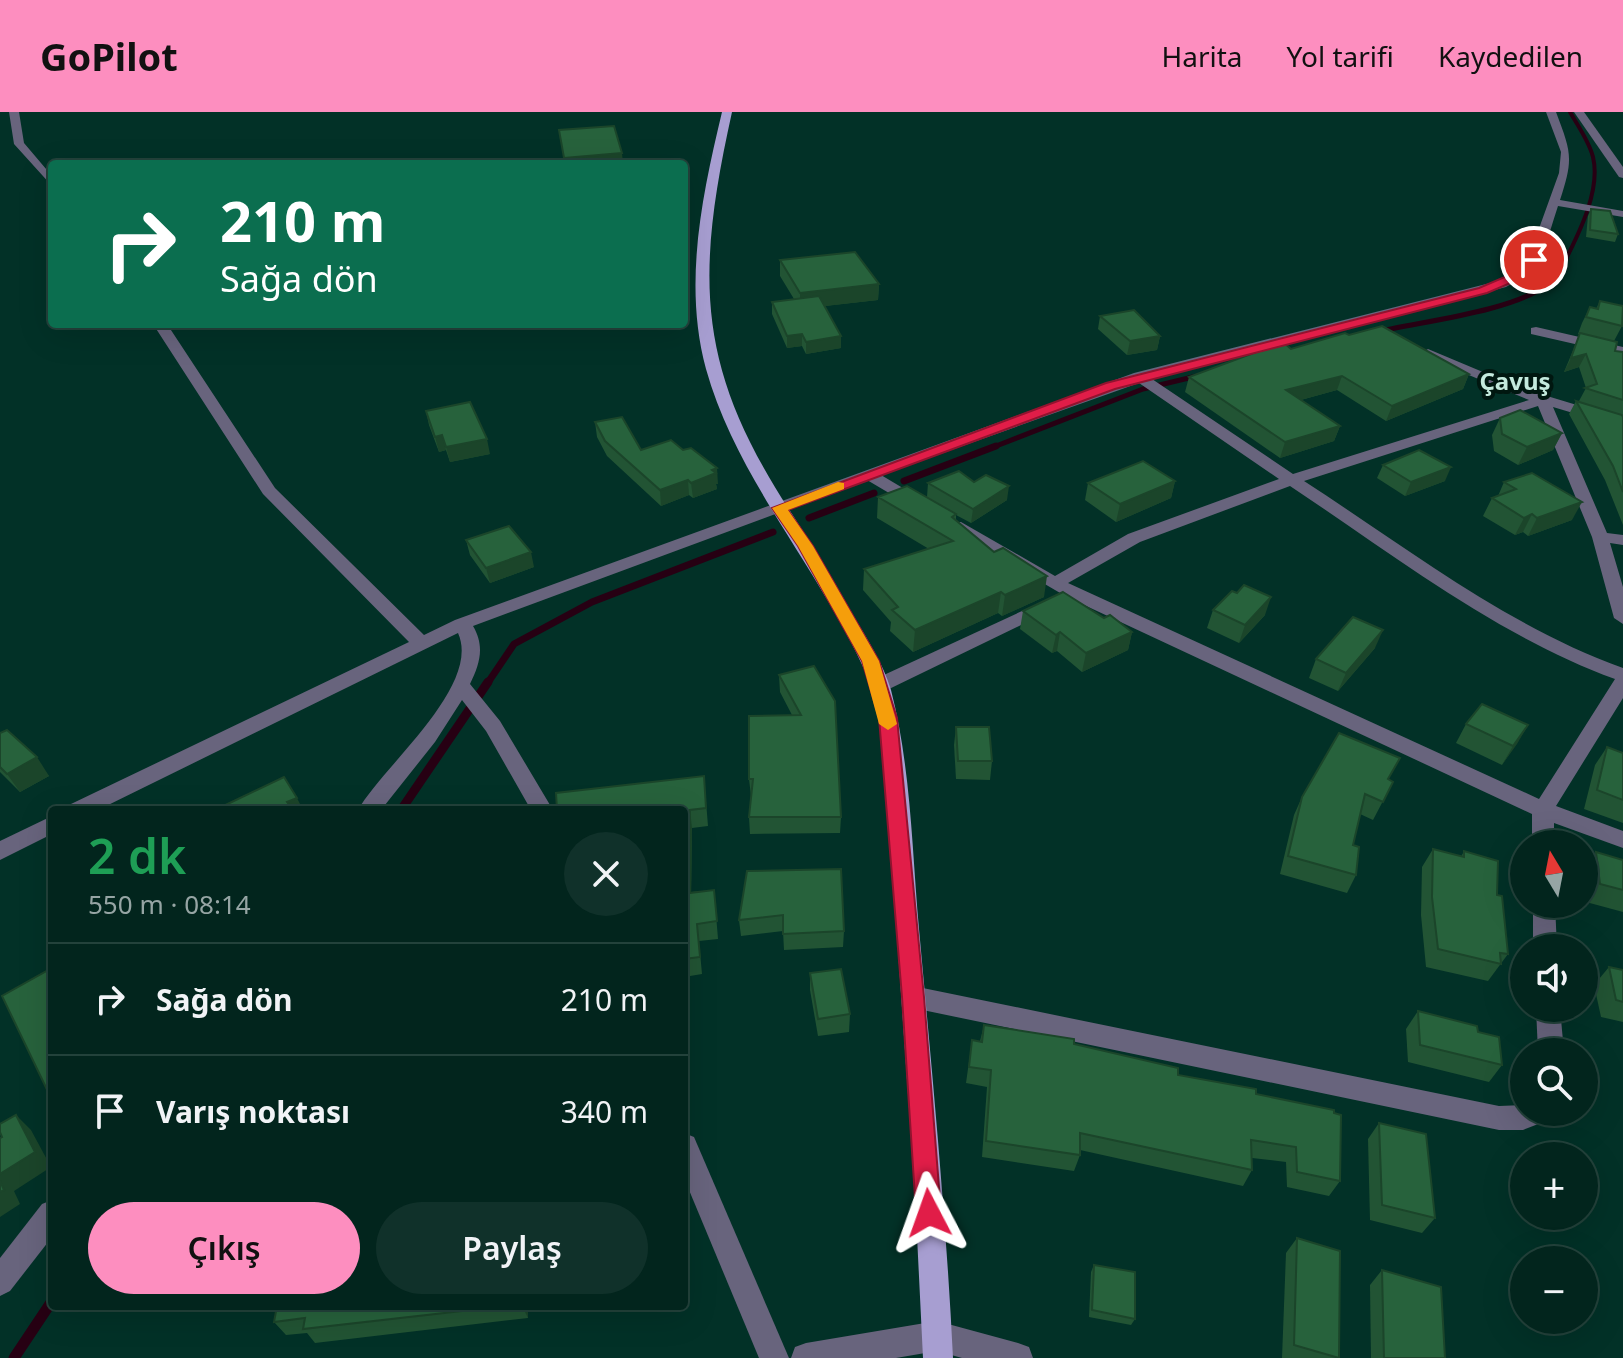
<!DOCTYPE html>
<html lang="tr">
<meta charset="utf-8">
<style>
body{margin:0;font-family:"Noto Sans",sans-serif;background:#10312a;color:#f1f3f6;height:100vh;display:flex;flex-direction:column;font-size:30px;white-space:nowrap}
*{box-sizing:border-box;margin:0}
p{font-size:26px;color:#96a5a4}
.icon{flex:none;width:44px;height:44px;fill:none;stroke:currentColor;stroke-width:2;stroke-linecap:round;stroke-linejoin:round}
.map{position:relative;flex:1;overflow:hidden}
.drawer{position:absolute;left:48px;top:694px;width:640px;height:504px;display:flex;flex-direction:column;background:#02251d;border-radius:8px;box-shadow:0 8px 32px #0002,0 0 0 2px #23423b}
.drawer>*{flex:none}
.top-card{position:absolute;left:48px;top:48px;width:640px;height:168px;border-radius:8px;box-shadow:0 8px 32px #0002,0 0 0 2px #23423b;background:#0b6e4f;color:#fff;overflow:hidden}
.needle{width:52px;rotate:350deg}
.tools{position:absolute;left:1510px;top:718px;display:grid;gap:16px}
.tools a{display:grid;place-items:center;width:88px;height:88px;border-radius:50%;background:#02251d;box-shadow:0 8px 32px #0002,0 0 0 2px #23423b;font-size:40px}
.pin{position:absolute;display:grid;place-items:center;width:68px;height:68px;color:#fff;margin:-34px;border:4px solid #fff;border-radius:50%;box-shadow:0 2px 8px #0007}
.me{position:absolute;width:88px;margin:-44px;rotate:356deg;stroke-linejoin:round;filter:drop-shadow(0 0 6px #0008)}
.turn{display:flex;align-items:center;gap:28px;height:168px;padding:0 40px;font-size:36px}
.turn .icon{width:104px;height:104px;stroke-width:2.5}
.turn b{display:block;font-size:56px;line-height:68px}
.round{display:grid;place-items:center;flex:none;width:84px;height:84px;border-radius:42px;background:#10312a}
.overview{display:flex;align-items:center;justify-content:space-between;height:136px;padding:0 40px}
h1{font-size:48px;font-weight:600;line-height:60px;color:#1e9e55}
.action{display:flex;gap:16px;margin-top:auto;padding:16px 40px}
.action a{flex:1;height:92px;border-radius:48px;background:#fd8ebf;color:#111;font-size:32px;font-weight:600;line-height:92px;text-align:center}
.action a+a{background:#10312a;color:#f1f3f6}
ul{padding:0;list-style:none}
li{display:flex;align-items:center;gap:24px;height:112px;padding:0 40px;border-top:2px solid #23423b}
li div{flex:1}
li b{display:block;font-size:30px}
li em{font-style:normal}
header{display:flex;align-items:center;gap:48px;box-sizing:border-box;height:112px;padding:0 40px;background:#fd8ebf;color:#111}
header strong{font-size:38px}
nav{display:flex;gap:44px;margin-inline-start:auto;font-size:28px}
.map>svg:first-child{display:block}
</style>
<header>
<strong>GoPilot</strong>
<nav><a>Harita</a><a>Yol tarifi</a><a>Kaydedilen</a></nav>
</header>
<div class="map">
<svg width="1623" height="1246" viewBox="0 0 1623 1246">
<rect width="100%" height="100%" fill="#023127"/>
<g fill="none" stroke-linecap="round" stroke-linejoin="round">
<!-- stream-far4 -->
<path stroke="#270013" stroke-width="4" d="M 1565,149 C 1579,121 1601,78 1593,45 C 1589,29 1578,14 1570,0"/>
<!-- stream-far3 -->
<g stroke="#270013" stroke-width="5">
<path d="M 1381,219 C 1425,209 1514,199 1548,172 C 1556,166 1562,156 1566,147"/>
<polyline points="991,336 1143,277 1197,264"/>
</g>
<!-- stream-far2 -->
<g stroke="#270013" stroke-width="7">
<polyline points="904,369 996,334"/>
<polyline points="809,406 874,381"/>
<polyline points="487,572 514,532 592,490 773,420"/>
</g>
<!-- stream-far1 -->
<polyline stroke="#270013" stroke-width="9" points="401,698 488,570"/>
<!-- stream -->
<polyline stroke="#270013" stroke-width="11" points="14,1246 52,1189"/>
<!-- minor -->
<g fill="#68647d" fill-rule="evenodd">
<polygon points="9,0 19,0 24,31 52,64 52,74 14,32"/>
<path d="M 1546,0 L 1556,0 C 1571,40 1574,46 1560,88 L 1623,99 L 1623,105 L 1558,94 C 1546,130 1543,156 1506,175 L 1152,267 L 1293,362 L 1529,288 L 1423,244 L 1421,241 L 1428,237 L 1521,276 L 1623,307 L 1623,316 L 1553,295 L 1607,421 L 1623,423 L 1623,433 L 1610,431 L 1623,475 L 1623,512 L 1614,506 L 1592,425 L 1538,294 L 1304,369 C 1406,435 1508,515 1623,556 L 1623,586 L 1556,694 L 1623,719 L 1623,736 L 1554,711 L 1554,732 L 1532,732 L 1532,702 L 1067,485 L 949,416 L 947,413 L 949,410 L 961,410 L 1055,464 L 1128,422 L 1279,367 L 1139,271 L 881,363 L 923,388 L 923,394 L 911,394 L 867,368 L 473,514 C 485,534 480,552 470,572 L 500,609 L 553,698 L 531,698 L 486,619 L 462,588 L 435,630 L 381,698 L 358,698 C 382,655 482,574 458,521 L 98,698 L 68,698 L 71,692 L 409,530 L 263,382 L 153,212 L 167,212 L 275,376 L 424,523 L 455,508 L 1134,261 L 1498,169 L 1512,162 L 1528,147 L 1559,61 L 1561,40 ZM 1290,374 C 1394,443 1497,524 1615,567 L 1539,687 L 1068,471 L 1140,430 Z"/>
<polygon points="1574,0 1584,0 1623,55 1623,66 1619,65"/>
<polygon points="1536,215 1623,235 1623,243 1531,222 1531,216"/>
<polygon points="1046,488 1052,490 1055,494 1052,498 887,578 880,579 870,573 873,568"/>
<polygon points="52,704 52,722 0,748 0,729"/>
<polygon points="1533,792 1555,792 1557,836 1533,836"/>
<polygon points="913,874 1499,994 1524,993 1524,1000 1550,1000 1546,1009 1523,1018 1499,1018 913,896 904,892 901,885 904,878"/>
<polygon points="1536,896 1560,896 1564,940 1538,940"/>
<polygon points="684,1021 694,1025 789,1246 759,1246 684,1066"/>
<polygon points="52,1088 52,1125 10,1179 0,1184 0,1146 42,1092"/>
<polygon points="937,1209 1018,1231 1029,1235 1033,1246 962,1246 937,1239 896,1246 791,1246 795,1235 806,1231"/>
</g>
<!-- major -->
<path fill="#a79ed1" fill-rule="evenodd" d="M 722,0 L 732,0 C 695,167 696,256 792,402 C 814,435 834,469 853,503 C 867,527 883,551 891,578 C 911,656 912,738 919,817 C 932,960 946,1103 953,1246 L 923,1246 L 915,1083 L 888,694 C 884,651 882,603 866,562 C 858,542 847,523 836,503 C 791,423 731,347 706,257 C 683,172 702,84 722,0 Z"/>
</g>
<!-- wall -->
<g fill="#225434">
<polygon points="1591,97 1618,122 1615,130 1586,125 1588,104"/>
<polygon points="780,148 879,172 878,188 824,194 841,224 841,236 806,242 802,234 787,236 772,202 772,190 794,187 780,164"/>
<polygon points="1600,189 1622,214 1614,229 1615,239 1623,240 1623,413 1605,368 1569,302 1576,289 1579,289 1586,276 1579,255 1564,260 1580,222 1578,222 1582,211 1590,195 1596,197"/>
<polygon points="1100,204 1160,224 1157,238 1127,243 1098,217"/>
<polygon points="1349,223 1469,262 1463,277 1386,309 1337,278 1301,288 1340,314 1334,329 1280,346 1185,280 1189,265 1291,237"/>
<polygon points="426,299 490,342 450,350 446,338 439,340 429,313"/>
<polygon points="1500,306 1562,321 1553,338 1518,353 1494,339 1492,323"/>
<polygon points="595,310 641,338 718,372 716,372 717,377 693,386 689,383 661,394 607,344 597,325"/>
<polygon points="1383,353 1445,369 1405,384 1377,366"/>
<polygon points="1175,369 1171,386 1116,410 1085,388 1088,371"/>
<polygon points="974,370 1007,388 971,411 956,403 956,408 1044,485 1002,504 998,501 913,540 890,519 891,510 863,478 864,457 929,437 877,406 878,385 927,385 928,371"/>
<polygon points="1504,370 1572,408 1528,424 1523,420 1515,423 1483,404 1492,386 1498,384"/>
<polygon points="466,428 534,455 490,471 470,443"/>
<polygon points="1213,498 1265,503 1239,531 1207,516"/>
<polygon points="1023,499 1104,506 1132,520 1128,538 1082,560 1057,539 1052,541 1020,517"/>
<polygon points="1375,536 1338,579 1309,566 1316,547"/>
<polygon points="814,554 841,705 840,721 750,722 749,705 751,684 749,667 792,603 780,580 779,563"/>
<polygon points="1466,612 1528,613 1502,653 1456,631"/>
<polygon points="956,615 992,649 990,668 956,667 954,633"/>
<polygon points="0,621 49,664 20,680 0,660"/>
<polygon points="1607,635 1623,641 1623,711 1584,697 1595,653"/>
<polygon points="704,664 708,714 692,716 691,780 714,778 718,827 699,829 702,862 684,865 684,698"/>
<polygon points="1389,668 1393,670 1373,708 1360,702 1353,733 1356,763 1347,781 1280,762 1294,703 1302,685"/>
<polygon points="1433,737 1461,745 1464,739 1497,783 1508,842 1488,869 1426,855 1421,803 1422,755"/>
<polygon points="1596,740 1623,748 1623,800 1586,790 1584,756"/>
<polygon points="747,759 844,819 843,835 784,838 783,819 741,824 739,808"/>
<polygon points="1609,855 1623,858 1623,910 1601,905 1594,873"/>
<polygon points="810,861 850,902 849,920 818,924 810,878"/>
<polygon points="1418,899 1478,920 1502,953 1489,970 1408,950 1406,917"/>
<polygon points="984,913 1074,932 1178,963 1256,982 1340,1069 1329,1084 1287,1075 1286,1050 1252,1046 1252,1058 1243,1074 1080,1038 1080,1043 1074,1059 982,1045 987,975 966,971 972,928 980,929"/>
<polygon points="1379,1011 1435,1106 1422,1121 1370,1108 1368,1027"/>
<polygon points="1297,1126 1339,1246 1282,1246 1286,1141"/>
<polygon points="1094,1153 1135,1207 1131,1213 1089,1205 1091,1160"/>
<polygon points="1382,1158 1445,1246 1371,1246 1370,1173"/>
<polygon points="277,1194 528,1194 528,1206 315,1231 307,1221 286,1223 274,1210"/>
</g>
<!-- shaded-wall -->
<g fill="#1b452a">
<polygon points="622,41 623,52 565,52 564,46"/>
<polygon points="879,172 878,188 800,197 800,181"/>
<polygon points="802,222 802,234 787,236 787,224"/>
<polygon points="841,224 841,236 806,242 806,230"/>
<polygon points="1160,224 1157,238 1127,243 1130,229"/>
<polygon points="1586,242 1579,255 1564,260 1571,246"/>
<polygon points="1469,262 1463,277 1386,309 1392,294"/>
<polygon points="1342,264 1337,278 1282,293 1286,278"/>
<polygon points="1340,314 1334,329 1280,346 1285,330"/>
<polygon points="1562,321 1553,338 1518,353 1527,335"/>
<polygon points="442,323 446,338 439,340 435,325"/>
<polygon points="487,327 490,342 450,350 446,335"/>
<polygon points="1451,355 1445,369 1405,384 1411,370"/>
<polygon points="717,356 718,372 716,372 717,377 693,386 691,371"/>
<polygon points="688,368 689,383 661,394 660,378"/>
<polygon points="1175,369 1171,386 1116,410 1120,392"/>
<polygon points="1009,374 1007,388 971,411 973,397"/>
<polygon points="1582,390 1572,408 1528,424 1537,406"/>
<polygon points="1532,402 1523,420 1515,423 1524,406"/>
<polygon points="531,440 534,455 490,471 486,456"/>
<polygon points="1047,464 1044,485 1002,504 1005,483"/>
<polygon points="1001,480 998,501 913,540 915,518"/>
<polygon points="1271,485 1265,503 1239,531 1245,513"/>
<polygon points="1383,518 1375,536 1338,579 1346,561"/>
<polygon points="1060,520 1057,539 1052,541 1056,523"/>
<polygon points="1132,520 1128,538 1082,560 1086,541"/>
<polygon points="1528,613 1517,632 1502,653 1513,634"/>
<polygon points="37,645 49,664 20,680 7,662"/>
<polygon points="297,686 303,698 284,698 287,690"/>
<polygon points="690,698 692,716 691,798 689,781"/>
<polygon points="16,1003 31,1018 51,1055 14,1079 20,1092 0,1105 0,1062"/>
<polygon points="522,1194 528,1194 528,1206"/>
</g>
<!-- building -->
<g fill="#27623c" stroke="#1b452a" stroke-width="2">
<polygon points="614,14 622,41 564,46 559,18"/>
<polygon points="1591,97 1610,99 1618,122 1590,118"/>
<polygon points="855,140 879,172 800,181 780,148"/>
<polygon points="819,184 841,224 806,230 802,222 787,224 772,190"/>
<polygon points="1600,189 1623,194 1622,214 1586,205 1590,195 1598,197"/>
<polygon points="1134,198 1160,224 1130,229 1100,204"/>
<polygon points="1382,214 1469,262 1392,294 1342,264 1286,278 1340,314 1285,330 1189,265 1283,230 1291,237 1345,221 1349,223"/>
<polygon points="1580,221 1617,230 1615,239 1623,240 1623,288 1585,276 1597,272 1586,242 1571,246"/>
<polygon points="1576,289 1622,303 1623,305 1623,380 1613,354"/>
<polygon points="470,290 487,327 446,335 442,323 435,325 426,299"/>
<polygon points="1520,298 1562,321 1527,335 1502,322 1500,306"/>
<polygon points="622,305 641,338 671,328 683,338 691,336 717,356 712,358 716,361 691,371 688,368 660,378 605,329 595,310"/>
<polygon points="1419,338 1451,355 1411,370 1383,353"/>
<polygon points="1143,349 1175,369 1120,392 1088,371"/>
<polygon points="959,359 974,370 986,363 1009,374 973,397 928,371"/>
<polygon points="1532,361 1582,390 1537,406 1532,402 1524,406 1492,386 1516,377 1504,370"/>
<polygon points="907,374 956,402 952,405 994,440 1003,436 1047,464 1005,483 1001,480 915,518 892,498 898,495 864,457 953,429 878,385"/>
<polygon points="509,414 531,440 486,456 466,428"/>
<polygon points="1244,473 1271,485 1245,513 1213,498 1232,479 1237,481"/>
<polygon points="1063,480 1104,506 1110,503 1132,520 1086,541 1060,520 1056,523 1023,499"/>
<polygon points="1353,505 1383,518 1346,561 1316,547"/>
<polygon points="814,554 835,589 841,705 749,705 753,667 749,667 749,604 801,603 779,563"/>
<polygon points="1482,592 1528,613 1513,634 1466,612"/>
<polygon points="956,615 989,615 992,649 958,649"/>
<polygon points="7,618 37,645 7,662 0,655 0,621"/>
<polygon points="1339,621 1400,646 1388,667 1393,670 1383,690 1365,682 1353,733 1359,735 1356,763 1288,744 1302,685"/>
<polygon points="1607,635 1623,641 1623,688 1597,678"/>
<polygon points="704,664 706,696 690,698 689,781 714,778 717,809 697,812 700,845 684,847 684,698 557,698 556,681"/>
<polygon points="284,665 297,686 287,690 291,695 284,698 215,698"/>
<polygon points="1433,737 1464,745 1464,739 1498,749 1497,783 1502,784 1508,842 1500,841 1501,852 1438,837 1432,785"/>
<polygon points="1596,740 1623,748 1623,778 1600,772"/>
<polygon points="841,757 844,819 783,822 783,803 739,808 747,759"/>
<polygon points="1609,855 1623,858 1623,890 1616,888"/>
<polygon points="52,856 52,988 2,884"/>
<polygon points="841,857 850,902 818,907 810,861"/>
<polygon points="1418,899 1477,914 1478,920 1499,925 1502,953 1420,933"/>
<polygon points="984,913 1074,927 1074,932 1178,956 1178,963 1256,977 1256,982 1334,998 1334,1001 1341,1003 1340,1069 1297,1060 1296,1035 1251,1028 1252,1058 1080,1021 1080,1043 986,1029 991,958 969,955 972,928 982,930"/>
<polygon points="16,1003 35,1040 0,1062 0,1026 2,1025 0,1020 0,1012"/>
<polygon points="1379,1011 1426,1022 1435,1106 1382,1093"/>
<polygon points="0,1069 4,1078 0,1080"/>
<polygon points="1297,1126 1340,1139 1339,1246 1294,1233"/>
<polygon points="1094,1153 1135,1160 1135,1207 1092,1198"/>
<polygon points="1382,1158 1441,1175 1445,1246 1384,1246"/>
<polygon points="277,1194 506,1194 303,1217 305,1206 274,1210"/>
</g>
<!-- route -->
<polygon fill="#e11d48" stroke="#92132f" stroke-width="2" points="1534,145 1539,148 1520,167 1487,181 1115,277 788,398 813,434 879,549 897,606 924,885 941,1101 938,1110 929,1113 920,1110 916,1101 902,885 879,606 862,549 798,434 772,396 1106,271 1479,176 1512,162"/>
<!-- slow -->
<polygon fill="#f59e0b" points="838,370 844,371 844,377 788,398 813,434 879,549 897,612 888,618 879,612 862,549 798,434 772,396"/>
<g text-anchor="middle" stroke-width="8" stroke-linejoin="round" paint-order="stroke">
<!-- far-district labels -->
<g font-size="24" font-weight="bold" fill="#c4eadd" stroke="#001710">
<text x="1515" y="278">Çavuş</text>
</g>
</g>
</svg>
<div class="tools">
<a><svg class="needle" viewBox="-14 -14 28 28"><path d="M0-13l5 13h-10z" fill="#e53935"/><path d="M0 13l5-13h-10z" fill="#96a5a4"/></svg></a>
<a><svg class="icon" aria-label="sound" viewBox="0 0 24 24"><path d="M4 9h4l5-4v14l-5-4H4zM17 9q2 3 0 6"/></svg></a>
<a><svg class="icon" aria-label="search" viewBox="0 0 24 24"><circle cx="10" cy="10" r="6"/><path d="M15 15l6 6"/></svg></a>
<a>+</a>
<a>−</a>
</div>
<div class="pin" style="left:1534px;top:148px;background:#d93025"><svg class="icon" aria-label="arrive" viewBox="0 0 24 24"><path d="M6 21V4h12l-3 4 3 4H6"/></svg></div>
<svg class="me" style="left:929px;top:1101px" viewBox="-20 -20 40 40"><path d="M0-17L14 15 0 8-14 15z" fill="#e11d48" stroke="#fff" stroke-width="4"/></svg>
<div class="top-card">
<div class="turn"><svg class="icon" aria-label="right" viewBox="0 0 24 24"><path d="M7 20v-9h11M14 6l5 5-5 5"/></svg><div><b>210 m</b>Sağa dön</div></div>
</div>
<section class="drawer">
<div class="overview"><div><h1>2 dk</h1><p>550 m · 08:14</p></div><a class="round"><svg class="icon" aria-label="close" viewBox="0 0 24 24"><path d="M6 6l12 12M18 6L6 18"/></svg></a></div>
<ul>
<li><svg class="icon" aria-label="right" viewBox="0 0 24 24"><path d="M7 20v-9h11M14 6l5 5-5 5"/></svg><div><b>Sağa dön</b></div><em>210 m</em></li>
<li><svg class="icon" aria-label="arrive" viewBox="0 0 24 24"><path d="M6 21V4h12l-3 4 3 4H6"/></svg><div><b>Varış noktası</b></div><em>340 m</em></li>
</ul>
<div class="action"><a>Çıkış</a><a>Paylaş</a></div>
</section>
</div>
